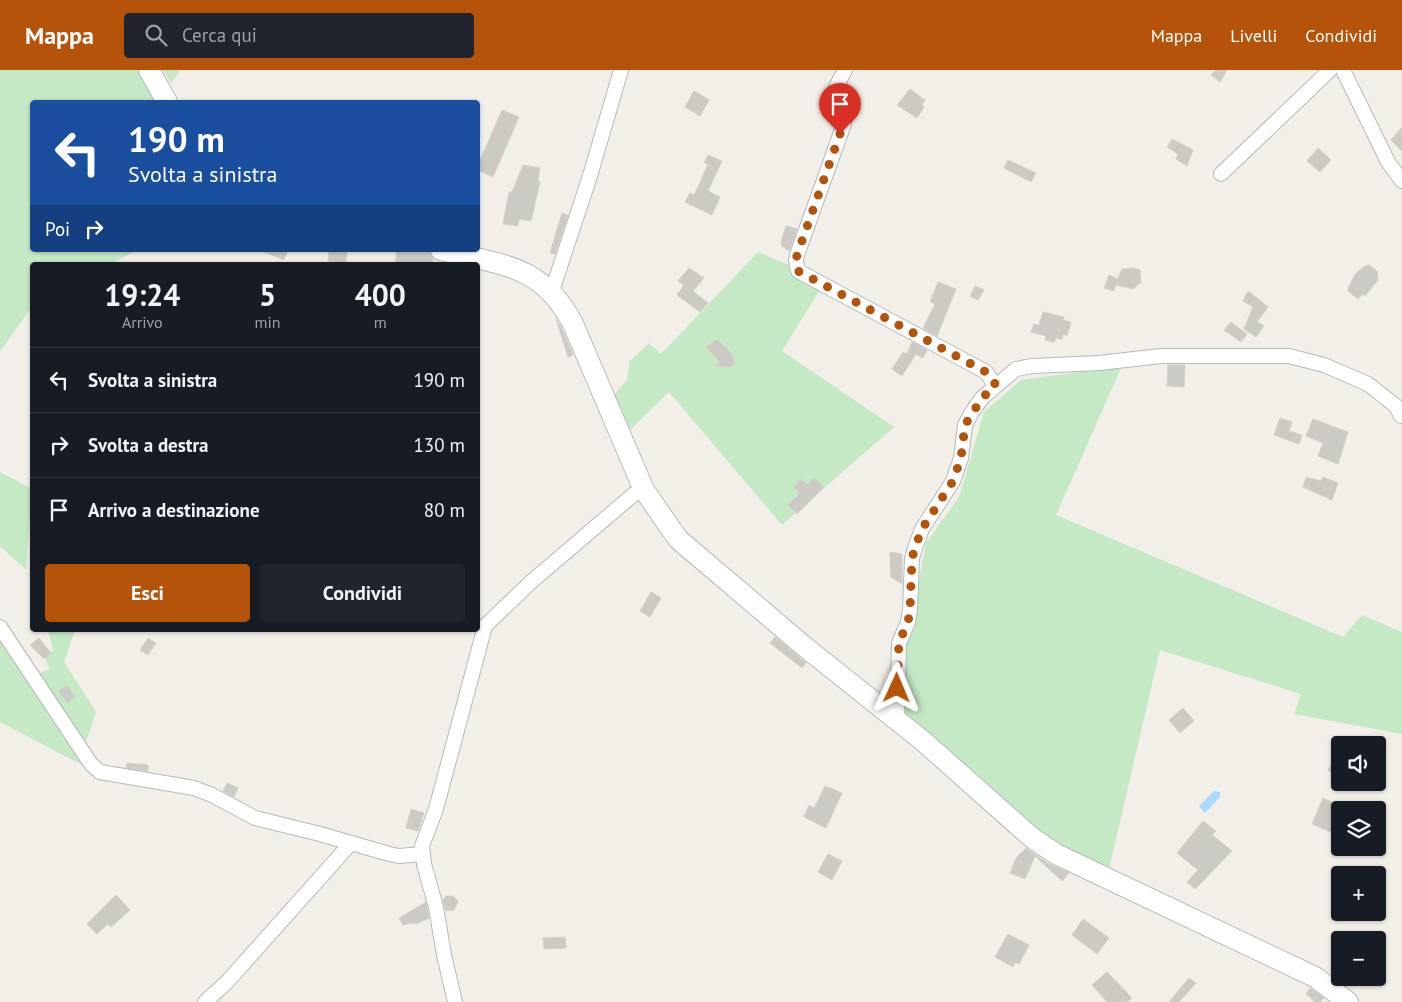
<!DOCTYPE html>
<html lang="it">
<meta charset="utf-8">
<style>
body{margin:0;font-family:"PT Sans",sans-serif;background:#20242c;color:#f1f3f6;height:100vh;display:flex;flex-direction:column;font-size:19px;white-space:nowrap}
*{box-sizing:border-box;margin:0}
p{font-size:16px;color:#9ea1a6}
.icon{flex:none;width:28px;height:28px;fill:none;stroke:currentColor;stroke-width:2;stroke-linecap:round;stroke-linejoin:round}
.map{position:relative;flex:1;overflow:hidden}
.sheet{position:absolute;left:30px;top:192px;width:450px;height:370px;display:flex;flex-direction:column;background:#171b24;border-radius:5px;box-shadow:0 1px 4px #0004}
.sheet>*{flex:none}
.top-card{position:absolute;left:30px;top:30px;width:450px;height:152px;border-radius:5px;box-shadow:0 1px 4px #0004;background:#1a4fa0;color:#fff;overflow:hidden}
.tools{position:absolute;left:1331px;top:666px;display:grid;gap:10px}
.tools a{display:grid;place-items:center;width:55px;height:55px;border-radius:5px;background:#171b24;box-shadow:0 1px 4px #0004;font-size:25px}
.pin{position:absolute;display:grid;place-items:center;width:42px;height:42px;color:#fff;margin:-51px -21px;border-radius:50% 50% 50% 0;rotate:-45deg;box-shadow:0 0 5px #0007}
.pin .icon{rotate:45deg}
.me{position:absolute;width:55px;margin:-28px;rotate:1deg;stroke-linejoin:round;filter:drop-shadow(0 0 4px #0008)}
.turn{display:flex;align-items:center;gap:18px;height:105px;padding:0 15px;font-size:22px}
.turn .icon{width:65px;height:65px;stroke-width:2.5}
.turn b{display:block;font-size:35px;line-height:42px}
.then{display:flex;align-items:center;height:48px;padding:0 15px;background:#0003;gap:10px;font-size:19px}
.eta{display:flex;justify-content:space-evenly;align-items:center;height:85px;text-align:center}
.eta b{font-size:30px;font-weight:700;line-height:35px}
.action{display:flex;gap:10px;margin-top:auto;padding:10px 15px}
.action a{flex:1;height:58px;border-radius:5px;background:#b45309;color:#fff;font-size:20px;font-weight:700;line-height:58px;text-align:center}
.action a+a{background:#20242c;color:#f1f3f6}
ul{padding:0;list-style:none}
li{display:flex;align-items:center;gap:15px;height:65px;padding:0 15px;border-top:1px solid #363941}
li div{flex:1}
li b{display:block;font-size:19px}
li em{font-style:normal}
header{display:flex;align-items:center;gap:30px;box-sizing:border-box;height:70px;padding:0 25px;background:#b45309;color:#fff}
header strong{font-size:24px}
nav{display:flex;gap:28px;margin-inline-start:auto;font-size:18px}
.search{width:350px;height:45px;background:#20242c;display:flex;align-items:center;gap:12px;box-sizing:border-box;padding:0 18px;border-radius:5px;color:#9ea1a6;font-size:19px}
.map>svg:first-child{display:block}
</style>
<header>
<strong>Mappa</strong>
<div class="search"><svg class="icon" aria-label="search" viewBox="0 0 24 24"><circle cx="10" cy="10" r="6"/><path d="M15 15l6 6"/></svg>Cerca qui</div>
<nav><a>Mappa</a><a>Livelli</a><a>Condividi</a></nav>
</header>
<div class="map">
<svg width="1402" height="932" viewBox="0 0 1402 932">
<rect width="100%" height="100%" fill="#f1efe8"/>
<!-- green -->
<g fill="#c5e8c5">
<polygon points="0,0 149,0 164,32 32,32 32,180 137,180 109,195 32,195 32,237 0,281"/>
<polygon points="163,0 180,0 171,14"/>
<polygon points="758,182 796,198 821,218 782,281 894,357 782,455 669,322 628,362 613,326 627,310 630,291 649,273 661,284"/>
<polygon points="1122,296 1056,445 1343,567 1362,545 1402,562 1402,664 1294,644 1301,624 1160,580 1109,799 1047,771 902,644 902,600 926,473 959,427 984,342 1021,310"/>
<polygon points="0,402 32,419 26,500 0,476"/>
<polygon points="0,560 31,606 50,599 45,588 53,580 48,560 75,560 64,592 96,642 84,678 92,700 0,652"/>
</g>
<!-- water -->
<polygon fill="#aadaff" points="1214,721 1220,722 1220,727 1205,743 1199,736"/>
<!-- building -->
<g fill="#cccac5" stroke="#d6d1c6">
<polygon points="1216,0 1227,0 1220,12 1211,5"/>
<polygon points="910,19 925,30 922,35 924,37 917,48 897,35"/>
<polygon points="694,21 709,30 700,46 685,37"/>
<polygon points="502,40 519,47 493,107 478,100 478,95"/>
<polygon points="1402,57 1402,81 1391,70"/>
<polygon points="1172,69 1193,80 1187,96 1176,89 1178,84 1167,77"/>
<polygon points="1318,78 1331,90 1320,102 1307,91"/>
<polygon points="708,85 722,91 708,121 720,127 712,145 685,132 690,123 694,125 698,117 708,94 704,93"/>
<polygon points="1008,90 1036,103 1031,112 1004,98"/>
<polygon points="523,95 540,98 538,110 540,112 531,151 519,149 518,156 503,154 509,122 512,122"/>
<polygon points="562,143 568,145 555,184 550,183"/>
<polygon points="786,156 797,159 789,181 782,176 781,172"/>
<polygon points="260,180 288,180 284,190"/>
<polygon points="329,180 347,180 346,193 328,191"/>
<polygon points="397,180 430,182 433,188 432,195 395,195"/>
<polygon points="1369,195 1377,201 1378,210 1365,226 1363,224 1358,229 1348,221 1348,218 1356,203 1365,196"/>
<polygon points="689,198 704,208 693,221 708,233 700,242 677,225 684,215 678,211"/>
<polygon points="1132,198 1140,200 1141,212 1133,219 1116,215 1114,221 1104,218 1109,205 1118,209 1116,213 1122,199"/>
<polygon points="938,212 956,219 937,266 923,258 935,234 930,232"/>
<polygon points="975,216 984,220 978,230 970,226"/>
<polygon points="1248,221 1268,237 1257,252 1264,256 1256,267 1244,259 1253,237 1243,231"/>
<polygon points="1043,242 1064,247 1063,250 1071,252 1067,266 1063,264 1062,269 1056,268 1054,272 1045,270 1046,266 1031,262 1034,254 1039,255"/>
<polygon points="556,249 562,259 573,285 568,287"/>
<polygon points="1231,252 1247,264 1241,272 1224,260"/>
<polygon points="717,269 731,283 735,291 731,297 715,296 720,292 706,277"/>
<polygon points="912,272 927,280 923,288 916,284 902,306 892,299 903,282 907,284"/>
<polygon points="1168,295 1185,295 1184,317 1167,316"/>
<polygon points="1280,348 1292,352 1289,361 1302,365 1299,374 1274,365"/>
<polygon points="1313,349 1348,362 1338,394 1318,386 1323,373 1306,366"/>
<polygon points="1306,407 1321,411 1323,407 1338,413 1332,430 1303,417"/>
<polygon points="814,408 824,417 797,444 788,435 800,423 794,417 801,409 808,415"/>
<polygon points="890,482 902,484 902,514 891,507"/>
<polygon points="651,522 661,528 650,547 640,541"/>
<polygon points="775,567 806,593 802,598 770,573"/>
<polygon points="39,568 51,583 44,589 30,575"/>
<polygon points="148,568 156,573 148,585 140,580"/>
<polygon points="67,615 75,627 67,633 59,621"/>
<polygon points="1183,638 1194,651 1180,663 1169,650"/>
<polygon points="1333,691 1340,694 1340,707 1328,700"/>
<polygon points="127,693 148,695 148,701 126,698"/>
<polygon points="227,713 238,718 234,727 223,721"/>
<polygon points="825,716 842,723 826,758 804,747 809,735 814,738"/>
<polygon points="1323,728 1340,736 1340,766 1312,754"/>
<polygon points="411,739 424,743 418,761 406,758"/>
<polygon points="1203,751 1216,761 1212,765 1232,781 1195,819 1187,812 1198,800 1177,783"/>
<polygon points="1026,778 1049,794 1069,803 1062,811 1035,786 1025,809 1010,803 1016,788"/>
<polygon points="828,784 842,791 832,810 818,802"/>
<polygon points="116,825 130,840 111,857 108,854 97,864 87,854"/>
<polygon points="446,826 453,826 458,831 454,840 446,841 443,830"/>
<polygon points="426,832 429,848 416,854 414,853 403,855 399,848"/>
<polygon points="1083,849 1109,868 1097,884 1072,865"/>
<polygon points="1008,864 1029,875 1019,894 1015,892 1013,897 995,887"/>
<polygon points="565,867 566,878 544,879 543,868"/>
<polygon points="1107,902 1132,928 1127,932 1107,932 1092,915"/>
<polygon points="1189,908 1196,913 1179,932 1169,932"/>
<polygon points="1310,918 1324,928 1320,932 1315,932 1306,924"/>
</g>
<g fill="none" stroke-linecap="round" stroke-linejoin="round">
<defs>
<g id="street">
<polyline points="845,0 837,15 834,27 844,41 844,54 797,185 796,191 798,201 986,302 995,315"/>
<polyline points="1343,0 1388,92 1402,111"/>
<polyline points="1221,104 1330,0"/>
<polyline points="552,221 590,106 621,0"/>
<polyline points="0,557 91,694 100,702 194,718 212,725 255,748 320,764 389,784 399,786 422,784"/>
<polyline points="897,650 899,573 908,552 910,540 912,488 916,475 922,459 953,411 961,388 965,355 972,342 982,328 1016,299 1032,296 1099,293 1161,286 1289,286 1324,295 1368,314 1396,336 1401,346"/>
<polyline points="205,932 226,913 351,773"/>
<polyline points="455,932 444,885 436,837 424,794 422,776 436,739 485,556 531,512 634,424 644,420"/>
</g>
<g id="secondary">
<polyline points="149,0 167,32"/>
<path d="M 441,180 C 501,195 542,194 573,254 L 644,420 L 678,469 L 805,577 L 923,671 L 1031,767 L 1056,784 L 1315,907 L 1348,932"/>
</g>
</defs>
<!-- street casing -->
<use href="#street" stroke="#b5b8bc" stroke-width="16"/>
<!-- secondary casing -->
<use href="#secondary" stroke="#b6babf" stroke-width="22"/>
<!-- street -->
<use href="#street" stroke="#fff" stroke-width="14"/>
<!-- secondary -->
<use href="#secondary" stroke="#fff" stroke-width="20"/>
</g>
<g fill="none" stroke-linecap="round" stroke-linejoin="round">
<!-- route -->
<polyline stroke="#b45309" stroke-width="9" stroke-dasharray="0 16.2" points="840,64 797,185 796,192 798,201 986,302 996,315 982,328 965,355 961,388 953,411 922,459 916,475 912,488 910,540 908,552 899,572 897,618"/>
</g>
</svg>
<div class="tools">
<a><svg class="icon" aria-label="sound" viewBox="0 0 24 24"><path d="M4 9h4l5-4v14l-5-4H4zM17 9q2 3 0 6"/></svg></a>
<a><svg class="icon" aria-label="layers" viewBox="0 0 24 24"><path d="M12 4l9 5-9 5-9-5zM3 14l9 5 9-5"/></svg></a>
<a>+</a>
<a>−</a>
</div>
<div class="pin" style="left:840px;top:64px;background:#d93025"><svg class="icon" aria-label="arrive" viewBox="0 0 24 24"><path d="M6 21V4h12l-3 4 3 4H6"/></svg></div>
<svg class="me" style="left:897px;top:618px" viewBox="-20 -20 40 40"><path d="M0-17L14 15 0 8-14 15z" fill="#b45309" stroke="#fff" stroke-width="4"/></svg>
<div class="top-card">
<div class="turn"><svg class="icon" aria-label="left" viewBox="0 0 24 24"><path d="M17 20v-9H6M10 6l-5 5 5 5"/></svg><div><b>190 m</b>Svolta a sinistra</div></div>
<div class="then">Poi<svg class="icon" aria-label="right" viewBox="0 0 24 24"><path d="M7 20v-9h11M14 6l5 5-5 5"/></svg></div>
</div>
<section class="sheet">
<div class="eta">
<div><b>19:24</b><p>Arrivo</p></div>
<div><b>5</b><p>min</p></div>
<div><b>400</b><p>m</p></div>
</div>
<ul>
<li><svg class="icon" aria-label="left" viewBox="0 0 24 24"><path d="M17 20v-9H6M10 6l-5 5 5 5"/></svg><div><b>Svolta a sinistra</b></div><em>190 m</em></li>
<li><svg class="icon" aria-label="right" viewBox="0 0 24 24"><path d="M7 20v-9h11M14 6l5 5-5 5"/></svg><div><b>Svolta a destra</b></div><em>130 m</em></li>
<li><svg class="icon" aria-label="arrive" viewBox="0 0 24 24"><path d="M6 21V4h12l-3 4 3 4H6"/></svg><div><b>Arrivo a destinazione</b></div><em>80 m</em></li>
</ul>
<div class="action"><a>Esci</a><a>Condividi</a></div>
</section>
</div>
